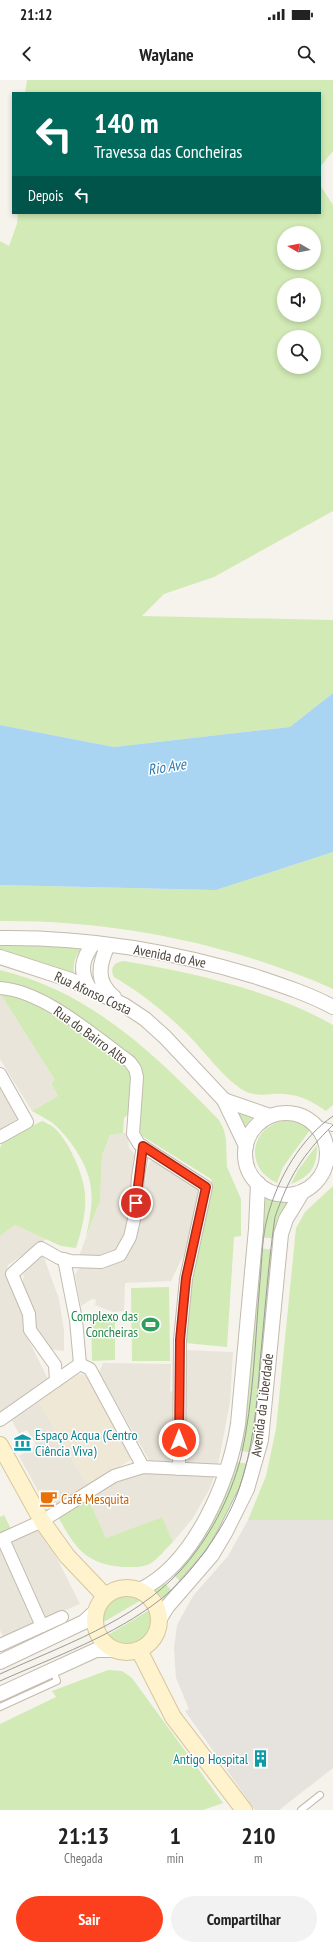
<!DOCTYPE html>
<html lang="pt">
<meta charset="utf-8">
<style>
body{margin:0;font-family:"PT Sans Narrow",sans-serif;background:#f2f2f2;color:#222;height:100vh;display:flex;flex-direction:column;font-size:15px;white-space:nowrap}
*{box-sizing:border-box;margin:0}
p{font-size:13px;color:#767676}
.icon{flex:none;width:22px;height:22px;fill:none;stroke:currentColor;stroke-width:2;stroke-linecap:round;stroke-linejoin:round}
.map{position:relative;height:1730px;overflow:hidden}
.details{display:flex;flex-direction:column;background:#fff;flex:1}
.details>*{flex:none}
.hud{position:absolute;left:12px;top:12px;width:309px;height:122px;border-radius:0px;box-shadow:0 2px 6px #0003;background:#00695c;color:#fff;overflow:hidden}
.needle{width:26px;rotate:280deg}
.tools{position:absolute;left:277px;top:146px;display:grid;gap:8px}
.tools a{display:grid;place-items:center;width:44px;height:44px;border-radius:50%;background:#fff;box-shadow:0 2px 6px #0003;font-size:20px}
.pin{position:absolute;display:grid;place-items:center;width:34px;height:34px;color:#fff;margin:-17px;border:2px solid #fff;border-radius:50%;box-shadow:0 1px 4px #0007}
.me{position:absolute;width:44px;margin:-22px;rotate:0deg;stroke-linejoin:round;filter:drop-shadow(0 0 3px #0008)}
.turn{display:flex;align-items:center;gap:14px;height:84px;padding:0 16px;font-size:18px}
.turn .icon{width:52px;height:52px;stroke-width:2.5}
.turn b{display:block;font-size:28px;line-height:34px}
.then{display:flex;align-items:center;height:38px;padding:0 16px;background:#0003;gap:8px;font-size:15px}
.eta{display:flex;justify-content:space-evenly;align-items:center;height:68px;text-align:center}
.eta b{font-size:24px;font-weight:700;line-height:28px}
.action{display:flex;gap:8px;margin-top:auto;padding:8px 16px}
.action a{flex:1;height:46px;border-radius:24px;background:#fc3f1d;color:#fff;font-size:16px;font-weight:700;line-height:46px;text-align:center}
.action a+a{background:#f2f2f2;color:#222}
.status{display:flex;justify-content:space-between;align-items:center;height:28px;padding:0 20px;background:#fff;direction:ltr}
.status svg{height:11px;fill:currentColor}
header{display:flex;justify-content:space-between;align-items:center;height:52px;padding:0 16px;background:#fff;font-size:18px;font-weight:700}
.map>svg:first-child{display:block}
</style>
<div class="status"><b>21:12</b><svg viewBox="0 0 49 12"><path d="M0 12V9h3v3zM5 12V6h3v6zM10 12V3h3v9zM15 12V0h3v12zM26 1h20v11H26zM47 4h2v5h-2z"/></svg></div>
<header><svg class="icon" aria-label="back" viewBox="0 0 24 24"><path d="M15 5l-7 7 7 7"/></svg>Waylane<svg class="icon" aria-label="search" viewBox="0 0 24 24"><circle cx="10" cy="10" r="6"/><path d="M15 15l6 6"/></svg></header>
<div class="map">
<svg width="333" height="1730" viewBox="0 0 333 1730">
<rect width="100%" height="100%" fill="#f6f3ec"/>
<!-- residential -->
<g fill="#eae5da">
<polygon points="0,913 55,1000 51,1003 58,1016 32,1031 0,979"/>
<polygon points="0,1005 19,1038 0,1049"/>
<polygon points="123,1053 128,1053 129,1068 137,1076 131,1131 125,1155 117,1172 98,1177 79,1176 100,1121 102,1077 110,1055"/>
<polygon points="155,1080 200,1109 184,1174 171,1201 125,1203 124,1231 113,1232 95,1225 96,1220 92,1219 81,1226 75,1195 80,1187 107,1186 130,1167 139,1148 147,1089 150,1081"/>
<polygon points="15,1145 46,1159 8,1185 6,1192 23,1236 24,1251 49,1301 0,1332 0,1156"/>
<polygon points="43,1175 59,1219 64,1251 64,1271 48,1269 34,1249 33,1230 23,1202 24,1187"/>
<polygon points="184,1270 233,1272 230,1322 218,1385 190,1386 184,1379"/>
<polygon points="103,1283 171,1284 170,1311 174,1312 173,1379 164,1384 150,1382 99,1292"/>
<polygon points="38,1321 88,1406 49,1431 19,1376 36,1365 27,1350 19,1354 11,1339"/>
<polygon points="142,1393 215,1394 209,1410 193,1438 173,1462 162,1437 106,1458 87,1416 115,1401"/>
<polygon points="41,1447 80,1524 43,1540 8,1461"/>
<polygon points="0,1467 36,1543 3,1557 0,1550"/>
</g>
<!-- industrial -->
<polygon fill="#e6e2dd" points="248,1440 333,1440 333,1688 279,1730 255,1730 185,1631 189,1629 176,1598 174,1568 177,1545 193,1516 228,1476"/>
<!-- education -->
<polygon fill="#efe8d6" points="79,1294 88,1296 134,1378 88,1406 38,1321 73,1296"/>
<!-- green -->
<g fill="#d2eab5" fill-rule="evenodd">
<polygon points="27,0 333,0 333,71 320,87 320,13 25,13"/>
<path d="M 320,105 L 333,125 L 333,431 L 214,497 L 164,514 L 142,536 L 333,540 L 333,613 L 290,647 L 114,667 L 0,645 L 0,161 L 9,166 L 17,144 L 18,133 L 320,133 ZM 284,153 L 314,153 L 314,183 L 284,183 ZM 284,205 L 314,205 L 314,235 L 284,235 ZM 284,257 L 314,257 L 314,287 L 284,287 Z"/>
<path d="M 333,772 L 333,909 C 229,863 114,840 0,841 L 0,805 L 216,810 Z"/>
<path d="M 0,863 L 79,868 L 80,870 C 74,878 73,885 74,895 L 0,872 Z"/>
<path d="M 124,881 C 191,892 274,911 333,945 L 333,1025 L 326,1031 C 313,1022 301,1015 284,1014 C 270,1013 256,1018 243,1010 C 226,1000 206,974 193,960 C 170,936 143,914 114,897 C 109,887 115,882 124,881 Z"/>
<path d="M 0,890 C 92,912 155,975 219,1040 L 224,1050 L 226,1060 L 227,1087 L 241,1119 L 241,1156 L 234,1157 L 227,1267 L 185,1263 L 190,1207 L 212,1106 L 211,1099 L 142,1056 L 138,1047 L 142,1000 C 115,974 79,934 47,917 C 33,910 16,905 0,902 Z"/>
<path d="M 0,913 L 26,919 L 61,938 L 132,993 L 129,1033 L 124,1038 L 123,1053 L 110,1055 L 102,1076 L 100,1121 L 86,1157 C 89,1141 93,1126 91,1110 C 90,1088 72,1061 56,1046 C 50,1040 40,1036 32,1031 L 58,1016 L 51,1003 L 55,1000 Z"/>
<polygon points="233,1029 254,1035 245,1046"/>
<path d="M 289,1040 L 298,1042 L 310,1050 L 283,1087 L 277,1103 C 242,1087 251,1043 289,1040 Z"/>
<path d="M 42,1041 C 45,1043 50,1044 53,1047 C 67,1058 81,1089 84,1107 C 88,1126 82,1150 76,1168 L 61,1166 L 15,1145 L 0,1156 L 0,1068 L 3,1061 Z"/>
<path d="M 317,1065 C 317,1087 311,1096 291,1104 L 298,1090 Z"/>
<polygon points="333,1106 333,1440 248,1440 266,1396 276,1349 296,1148 305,1132"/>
<polygon points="261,1117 288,1123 277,1159 259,1157"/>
<polygon points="258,1168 277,1170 254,1373 236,1370"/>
<polygon points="169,1207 170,1281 132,1281 131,1208"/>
<polygon points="115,1235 115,1280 92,1281 91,1236"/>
<polygon points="236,1382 250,1384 241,1413 215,1462 183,1504 173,1494 194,1469 218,1430"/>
<path d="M 87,1416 L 106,1458 L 162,1437 L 173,1462 C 166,1468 159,1478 151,1483 C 143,1488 131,1487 123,1487 C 84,1484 75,1467 57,1435 Z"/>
<polygon points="4,1435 12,1451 0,1456 0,1437"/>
<polygon points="163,1501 173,1512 165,1521 154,1509"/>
<path d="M 127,1514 L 143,1519 L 102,1543 C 102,1525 109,1517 127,1514 Z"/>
<path d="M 151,1529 C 159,1558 130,1574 108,1555 Z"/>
<polygon points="108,1590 122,1591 132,1598 223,1723 203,1730 0,1730 0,1644 56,1617 52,1611"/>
</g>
<!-- water -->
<polygon fill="#a9d4f2" points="333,613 333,772 216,810 0,805 0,645 114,667 290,647"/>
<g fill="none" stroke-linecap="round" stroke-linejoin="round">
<defs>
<g id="service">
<polyline points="313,1043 333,1048"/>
<polyline points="327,1081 333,1075"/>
<polyline points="0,1627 57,1601 53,1590"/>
<polyline points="301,1730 320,1715"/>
</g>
<g id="minor">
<path d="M 0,908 C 44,911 94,956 130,982 L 135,989 L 137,997 L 133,1054 L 139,1064 L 206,1107 L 186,1199 L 180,1260 L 179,1389"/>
<polyline points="0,994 27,1042 0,1057"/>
<polyline points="64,1179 76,1240 80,1284"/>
<polyline points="80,1284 90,1289 143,1387"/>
<polyline points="56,1301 55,1285 30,1250 29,1234 12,1194 41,1168 59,1178 71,1181 101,1182 120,1175 130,1157 135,1135 138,1097 143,1066"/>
<polyline points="0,1340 80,1284"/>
<polyline points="3,1459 42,1546"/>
<polyline points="0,1460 42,1441 114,1396 143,1387 227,1391"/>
<polyline points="0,1565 62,1537"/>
</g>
<g id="tertiary">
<path d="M 0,858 C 86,857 172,871 254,896 C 281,905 309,914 333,927"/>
<path d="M 108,865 C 99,884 95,902 114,917"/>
<polyline points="0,877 71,900 124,925 145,939 165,957 224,1020 246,1066"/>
<path d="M 89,908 C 79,891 82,878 94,863"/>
<polyline points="224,1020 270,1036"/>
<circle cx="286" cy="1074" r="41"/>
<path d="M 140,1510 C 195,1483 229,1401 238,1344 L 256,1149 L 258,1103"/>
<polyline points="159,1540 167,1527 212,1475 225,1453 247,1409 261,1360 281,1154 286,1139 303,1111"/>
<polyline points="0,1582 84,1542 95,1532"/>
<polyline points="0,1614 96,1570 114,1570"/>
</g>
<g id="secondary">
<polyline points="0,1365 42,1441 67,1476 105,1516"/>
<circle cx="127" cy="1540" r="32"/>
<polyline points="139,1570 173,1637 244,1730"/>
</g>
</defs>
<!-- service casing -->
<use href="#service" stroke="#c2bbae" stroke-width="8"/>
<!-- minor casing -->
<use href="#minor" stroke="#c2bbae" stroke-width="14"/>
<!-- tertiary casing -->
<use href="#tertiary" stroke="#c2bbae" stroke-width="16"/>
<!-- secondary casing -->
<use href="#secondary" stroke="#d6c79b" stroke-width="18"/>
<!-- service -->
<use href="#service" stroke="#fff" stroke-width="6"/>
<!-- minor -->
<use href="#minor" stroke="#fff" stroke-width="12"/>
<!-- tertiary -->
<use href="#tertiary" stroke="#fff" stroke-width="14"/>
<!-- secondary -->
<use href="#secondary" stroke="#fff3cd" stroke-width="16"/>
<!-- tram -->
<g stroke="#9a9a9a" stroke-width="1">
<path d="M 0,1594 C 61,1566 133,1542 180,1491 C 209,1459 230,1419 241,1377 C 254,1320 255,1259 260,1201 C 262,1180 262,1156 268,1135 C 278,1098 301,1058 333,1036"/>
<path d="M 0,1601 C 54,1577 114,1556 161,1519 C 191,1495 225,1448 238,1412 C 253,1370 257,1326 260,1282 C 265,1233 268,1185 275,1137 C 289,1097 302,1075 333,1045"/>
</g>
</g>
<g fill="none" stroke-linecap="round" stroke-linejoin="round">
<defs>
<polyline id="route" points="136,1123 143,1066 206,1107 186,1198 180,1260 179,1360"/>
</defs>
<!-- route casing -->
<use href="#route" stroke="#a42913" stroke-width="10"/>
<!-- route -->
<use href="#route" stroke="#fc3f1d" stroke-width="7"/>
</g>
<!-- icons -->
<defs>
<symbol id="stadium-bare" viewBox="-9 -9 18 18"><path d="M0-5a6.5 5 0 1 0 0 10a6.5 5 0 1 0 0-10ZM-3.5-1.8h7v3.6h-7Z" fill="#2e9e5b" stroke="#fff" stroke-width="2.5" paint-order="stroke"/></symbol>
<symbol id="museum-bare" viewBox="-9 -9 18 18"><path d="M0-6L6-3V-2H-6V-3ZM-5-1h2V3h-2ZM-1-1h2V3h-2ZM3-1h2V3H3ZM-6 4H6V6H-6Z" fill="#0f9aa8" stroke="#fff" stroke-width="2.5" paint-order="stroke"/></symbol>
<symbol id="cafe-bare" viewBox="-9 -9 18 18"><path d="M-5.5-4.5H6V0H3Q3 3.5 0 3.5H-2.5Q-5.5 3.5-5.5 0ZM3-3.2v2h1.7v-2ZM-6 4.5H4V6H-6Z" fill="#e8710a" stroke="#fff" stroke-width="2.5" paint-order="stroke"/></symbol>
<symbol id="building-bare" viewBox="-9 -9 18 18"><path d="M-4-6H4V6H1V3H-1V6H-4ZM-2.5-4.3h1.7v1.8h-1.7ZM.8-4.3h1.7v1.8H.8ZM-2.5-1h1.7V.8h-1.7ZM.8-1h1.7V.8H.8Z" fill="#0f9aa8" stroke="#fff" stroke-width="2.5" paint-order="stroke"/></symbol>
</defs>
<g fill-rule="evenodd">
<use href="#stadium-bare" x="138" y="1232" width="25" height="25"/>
<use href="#museum-bare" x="10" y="1350" width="25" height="25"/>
<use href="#cafe-bare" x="36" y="1406" width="25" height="25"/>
<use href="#building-bare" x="248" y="1666" width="25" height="25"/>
</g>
<g text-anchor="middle" stroke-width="3" stroke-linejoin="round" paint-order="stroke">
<!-- street labels -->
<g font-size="14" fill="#4b4439" stroke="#fff">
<text transform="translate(170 876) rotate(11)" y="5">Avenida do Ave</text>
<text transform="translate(93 913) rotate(25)" y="5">Rua Afonso Costa</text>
<text transform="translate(91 955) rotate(36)" y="5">Rua do Bairro Alto</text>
<text transform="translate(262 1325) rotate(-83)" y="5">Avenida da Liberdade</text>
</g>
<!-- leisure labels -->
<g font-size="14" fill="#27864d" stroke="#fff" text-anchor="end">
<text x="138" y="1241">Complexo das<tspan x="138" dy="16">Concheiras</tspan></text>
</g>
<!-- culture labels -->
<g font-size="14" fill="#0d838f" stroke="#fff" text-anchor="start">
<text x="35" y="1360">Espaço Acqua (Centro<tspan x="35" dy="16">Ciência Viva)</tspan></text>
<text x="248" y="1684" text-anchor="end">Antigo Hospital</text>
</g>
<!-- food labels -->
<g font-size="14" fill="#c56008" stroke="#fff" text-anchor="start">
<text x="61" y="1424">Café Mesquita</text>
</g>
<!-- water labels -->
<g font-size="15" font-style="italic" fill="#2e7ab2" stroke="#fff">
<text transform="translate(167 687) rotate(-9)" y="5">Rio Ave</text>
</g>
</g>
</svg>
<div class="tools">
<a><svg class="needle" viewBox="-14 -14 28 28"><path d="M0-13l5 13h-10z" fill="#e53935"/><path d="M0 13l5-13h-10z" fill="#767676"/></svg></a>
<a><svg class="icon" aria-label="sound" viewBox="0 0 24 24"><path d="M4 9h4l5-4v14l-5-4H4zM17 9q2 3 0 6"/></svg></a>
<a><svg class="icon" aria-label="search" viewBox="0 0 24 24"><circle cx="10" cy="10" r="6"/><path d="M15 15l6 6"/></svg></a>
</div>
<div class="pin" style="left:136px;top:1123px;background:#d93025"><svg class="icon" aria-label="arrive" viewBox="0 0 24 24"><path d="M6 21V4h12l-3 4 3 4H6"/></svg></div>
<svg class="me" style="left:179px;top:1360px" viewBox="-20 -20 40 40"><circle r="17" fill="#fc3f1d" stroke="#fff" stroke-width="3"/><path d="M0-11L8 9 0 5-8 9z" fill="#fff"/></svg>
<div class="hud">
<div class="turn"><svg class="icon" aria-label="left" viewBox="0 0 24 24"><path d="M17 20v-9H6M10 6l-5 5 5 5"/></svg><div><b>140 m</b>Travessa das Concheiras</div></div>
<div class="then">Depois<svg class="icon" aria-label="left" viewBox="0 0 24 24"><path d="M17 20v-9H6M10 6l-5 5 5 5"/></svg></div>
</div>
</div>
<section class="details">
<div class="eta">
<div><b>21:13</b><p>Chegada</p></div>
<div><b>1</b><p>min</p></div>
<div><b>210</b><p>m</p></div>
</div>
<div class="action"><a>Sair</a><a>Compartilhar</a></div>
</section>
